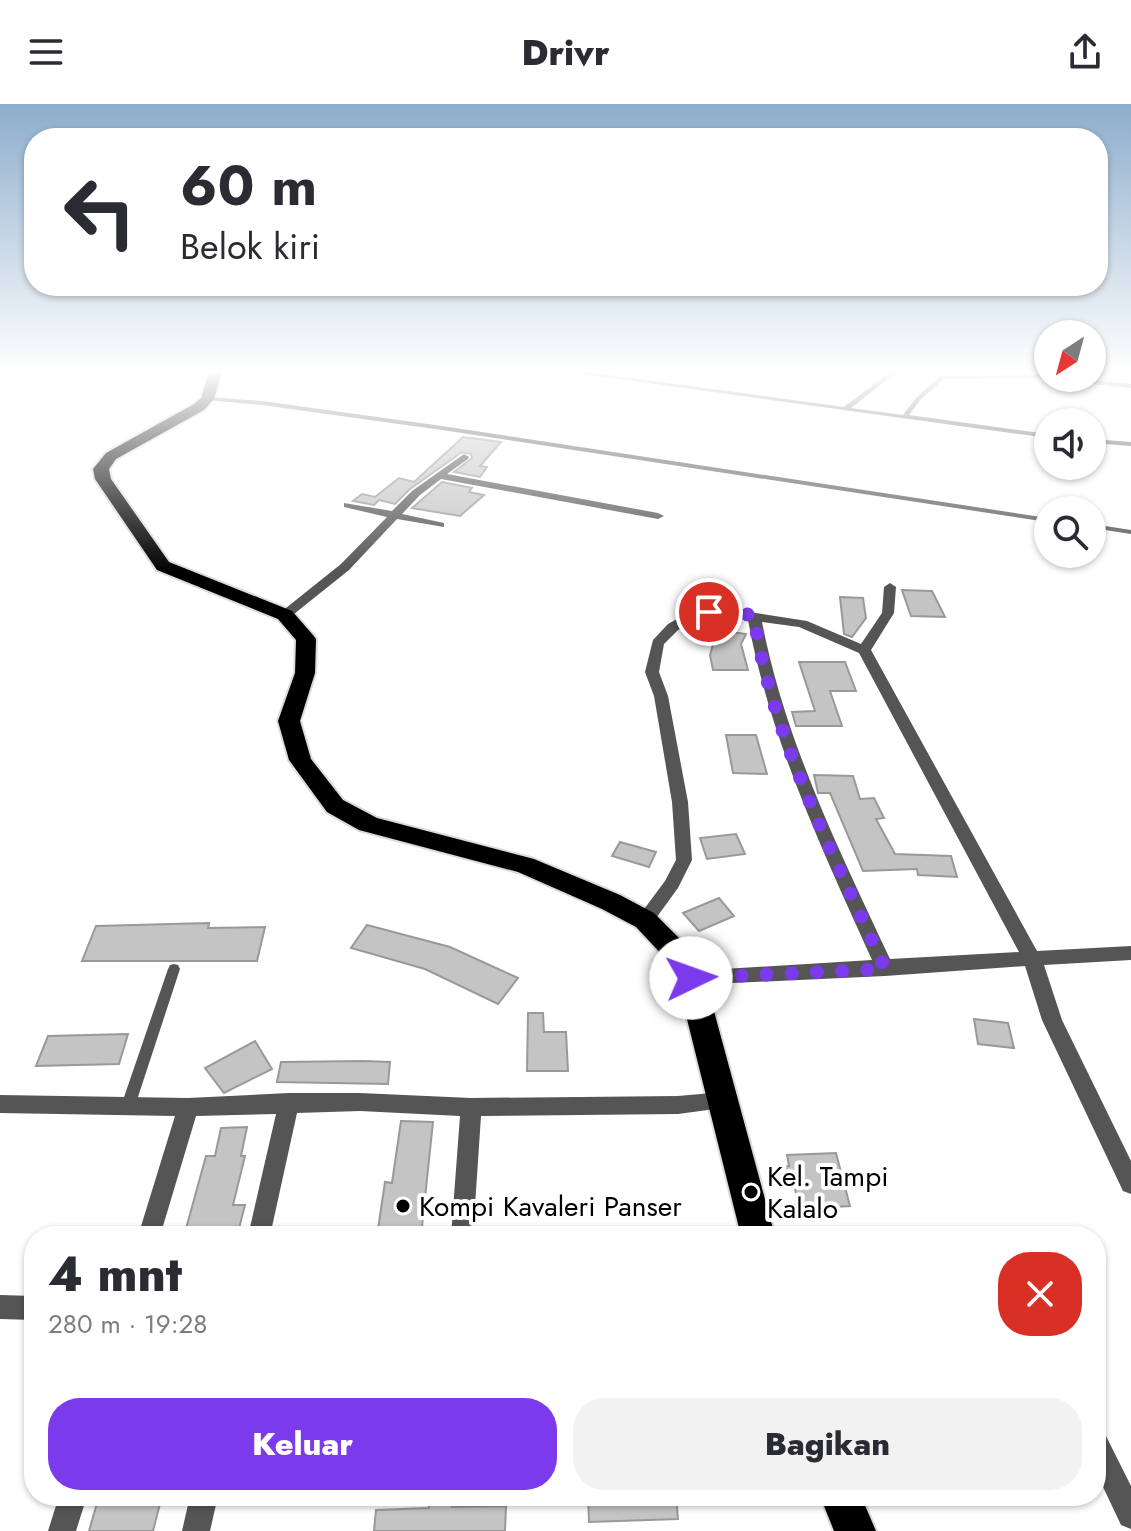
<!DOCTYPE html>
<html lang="id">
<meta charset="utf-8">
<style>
body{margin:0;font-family:Jost,sans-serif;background:#f2f2f3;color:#2b2b33;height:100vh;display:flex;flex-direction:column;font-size:30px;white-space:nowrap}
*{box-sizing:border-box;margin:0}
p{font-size:26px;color:#7c7c81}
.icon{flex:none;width:44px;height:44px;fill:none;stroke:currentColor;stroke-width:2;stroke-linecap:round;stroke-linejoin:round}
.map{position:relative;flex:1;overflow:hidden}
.side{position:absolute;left:24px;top:1122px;width:1082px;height:280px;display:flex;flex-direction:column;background:#fff;border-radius:32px;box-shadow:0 2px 6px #0004}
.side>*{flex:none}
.hud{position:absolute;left:24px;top:24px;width:1084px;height:168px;border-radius:32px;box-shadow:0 2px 6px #0004;background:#fff;color:#2b2b33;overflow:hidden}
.needle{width:52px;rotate:216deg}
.fabs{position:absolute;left:1034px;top:216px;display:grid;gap:16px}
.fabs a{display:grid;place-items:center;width:72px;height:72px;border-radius:50%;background:#fff;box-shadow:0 2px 6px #0004;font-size:40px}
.pin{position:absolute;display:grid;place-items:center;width:68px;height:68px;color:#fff;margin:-34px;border:4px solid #fff;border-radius:50%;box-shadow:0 2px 8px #0007}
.me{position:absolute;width:88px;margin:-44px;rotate:87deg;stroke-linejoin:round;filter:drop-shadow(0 0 6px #0008)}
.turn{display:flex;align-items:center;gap:28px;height:168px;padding:0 24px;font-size:36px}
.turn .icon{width:104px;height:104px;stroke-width:2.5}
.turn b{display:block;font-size:56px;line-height:68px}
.round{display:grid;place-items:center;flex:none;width:84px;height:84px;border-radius:32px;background:#f2f2f3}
.headline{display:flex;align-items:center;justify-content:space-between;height:136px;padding:0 24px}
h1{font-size:48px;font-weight:800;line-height:60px}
.button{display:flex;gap:16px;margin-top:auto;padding:16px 24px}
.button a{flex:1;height:92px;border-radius:32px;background:#7c3aed;color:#fff;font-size:32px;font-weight:800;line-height:92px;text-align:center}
.button a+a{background:#f2f2f3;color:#2b2b33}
header{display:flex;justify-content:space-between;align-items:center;height:104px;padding:0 24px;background:#fff;font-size:36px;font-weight:800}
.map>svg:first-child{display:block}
</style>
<header><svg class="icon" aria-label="menu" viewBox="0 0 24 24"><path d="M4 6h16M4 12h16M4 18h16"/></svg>Drivr<svg class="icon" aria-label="share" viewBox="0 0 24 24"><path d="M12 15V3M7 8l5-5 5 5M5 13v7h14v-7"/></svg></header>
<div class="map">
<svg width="1131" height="1427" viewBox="0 0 1131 1427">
<rect width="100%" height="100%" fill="#fff"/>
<!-- building -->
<g fill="#c4c4c4" stroke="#999" stroke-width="2">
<polygon points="463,333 501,338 480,362 487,363 480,373 454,368 472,354 471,350 462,348 410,385 395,400 379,396 374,401 353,397 362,390 375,393 399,374 414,378"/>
<polygon points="442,378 472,384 469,388 484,391 460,412 412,404"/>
<polygon points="902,486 932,487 945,513 911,512"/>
<polygon points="840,493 863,494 866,514 852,533 844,530"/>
<polygon points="717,526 746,530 741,540 748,566 713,566 710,551"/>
<polygon points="799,558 845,558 856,587 830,587 842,622 796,622 792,608 815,607"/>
<polygon points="726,631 756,631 767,670 733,669"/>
<polygon points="814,671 853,672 860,695 874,694 884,714 876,715 895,750 951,752 957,773 918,771 917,765 863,767 830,689 818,689"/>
<polygon points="736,730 745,750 707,755 700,734"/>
<polygon points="620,738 656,748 649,763 612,752"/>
<polygon points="719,794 734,812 699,827 683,809"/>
<polygon points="209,819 208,824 265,823 257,857 82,857 96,822"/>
<polygon points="367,821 450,843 518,874 498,900 425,865 351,844"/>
<polygon points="528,909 543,909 544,928 566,928 568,967 527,967"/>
<polygon points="974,915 1008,919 1014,944 978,940"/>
<polygon points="128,930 119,960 36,962 48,932"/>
<polygon points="255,937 272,965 224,989 205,964"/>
<polygon points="363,957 390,958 388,980 277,978 281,958"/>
<polygon points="401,1017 433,1018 421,1132 377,1132 385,1078 392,1079"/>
<polygon points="247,1023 241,1052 245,1052 233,1101 245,1101 237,1132 184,1132 206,1052 215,1052 221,1024"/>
<polygon points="836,1049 850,1102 799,1105 794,1080 783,1081 779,1063 789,1062 787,1051"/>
<polygon points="99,1392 162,1392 153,1427 89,1427"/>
<polygon points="429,1392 452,1392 452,1403 506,1402 505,1427 374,1427 376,1406 429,1404"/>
<polygon points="588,1392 676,1392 678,1415 589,1418"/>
</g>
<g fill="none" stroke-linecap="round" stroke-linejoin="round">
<defs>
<g id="highway">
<polygon points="209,268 222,268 214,295 204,306 116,355 109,365 111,375 169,458 292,507 313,531 316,535 315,569 300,617 311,655 343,696 377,714 534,755 620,791 654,809 686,841 705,874 775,1132 741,1132 677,875 666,855 636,823 602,805 518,768 359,726 327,708 289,656 278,617 295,569 296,536 278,515 157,466 95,375 93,365 106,349 194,300 201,294"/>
<polygon points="820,1392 861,1392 876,1427 834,1427"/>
</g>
</defs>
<!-- highway casing -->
<use href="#highway" stroke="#dbdbdb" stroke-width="4"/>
<!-- lane -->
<g fill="#555" fill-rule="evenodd">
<polygon points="568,268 587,268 844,303 890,268 897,268 851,304 903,311 917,293 940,272 1048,271 1048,274 1050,274 944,275 921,295 909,311 1048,330 1048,334"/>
<polygon points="1052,274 1072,274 1131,280 1131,284 1055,276"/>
<polygon points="207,293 262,297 442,322 1048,414 1048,418 442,326 262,301 205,296 205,294"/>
<polygon points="1092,335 1131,338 1131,342 1092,339"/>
<polygon points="1092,420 1131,426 1131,430 1092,424"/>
<polygon points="174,860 178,861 180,865 136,999 134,1003 129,1005 124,1003 122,999 168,865 170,861"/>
</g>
<!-- street -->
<g fill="#555" fill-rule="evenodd">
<polygon points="464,350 469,353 468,355 447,370 658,409 664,412 658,415 441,375 420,391 402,410 444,419 444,423 397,415 349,466 289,514 281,514 281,508 341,460 387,413 344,403 344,399 392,407 412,387"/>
<path d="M 890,479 L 896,483 L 894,509 L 871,546 L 1037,847 L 1131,842 L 1131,856 L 1044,861 L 1062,916 L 1131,1057 L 1131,1090 L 1123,1087 L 1042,916 L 1025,862 L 885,872 L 691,881 L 684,879 L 682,874 L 684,869 L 691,867 L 872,856 C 822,745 770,636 748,516 L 724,512 L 694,516 L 678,526 L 664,540 L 659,568 L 668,592 L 688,698 L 692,756 L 678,784 L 651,821 L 639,821 L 636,816 L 665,777 L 676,756 L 672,698 L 654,592 L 645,568 L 653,536 L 668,520 L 686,510 L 724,504 L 807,517 L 861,540 L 882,509 L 884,483 ZM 762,518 L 799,523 L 859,549 L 1019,848 L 890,855 C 839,746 785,637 762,518 Z"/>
<polygon points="723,988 730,991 733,997 730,1003 678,1010 481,1012 473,1132 451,1132 460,1012 360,1007 297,1009 270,1132 248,1132 276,1010 196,1012 160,1132 138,1132 175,1012 0,1009 0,991 188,994 289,989 360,989 471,994 678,992"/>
<polygon points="0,1191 34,1192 34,1216 0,1215"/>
<polygon points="1096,1326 1105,1330 1131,1382 1131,1425 1121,1421 1096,1368"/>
<polygon points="59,1392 87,1392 76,1427 48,1427"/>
<polygon points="190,1392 218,1392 210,1427 182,1427"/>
</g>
<!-- highway -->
<use href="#highway" fill="#000" fill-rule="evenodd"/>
</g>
<!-- sky -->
<linearGradient id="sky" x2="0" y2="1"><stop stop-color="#8cadcc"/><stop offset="0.57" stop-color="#fff"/><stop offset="1" stop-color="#fff" stop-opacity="0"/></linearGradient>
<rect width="1131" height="468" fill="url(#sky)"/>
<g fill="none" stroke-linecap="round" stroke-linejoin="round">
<!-- route -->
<path stroke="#7c3aed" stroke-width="14" stroke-dasharray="0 25.2" d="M 691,874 L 885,865 C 836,755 770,630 754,511 L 709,508"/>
</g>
<!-- markers -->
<g fill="#000" stroke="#fff" stroke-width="3">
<circle cx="751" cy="1088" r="8"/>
<circle cx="403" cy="1102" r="8"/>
</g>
<g text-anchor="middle" stroke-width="8" stroke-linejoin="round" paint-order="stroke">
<!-- near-poi labels -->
<g font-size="28" fill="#000" stroke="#fff" text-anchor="start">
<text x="767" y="1082">Kel. Tampi<tspan x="767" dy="32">Kalalo</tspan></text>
<text x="419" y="1112">Kompi Kavaleri Panser</text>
</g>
</g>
</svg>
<div class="fabs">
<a><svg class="needle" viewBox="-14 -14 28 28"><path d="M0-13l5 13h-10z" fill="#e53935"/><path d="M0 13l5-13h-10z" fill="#7c7c81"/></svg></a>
<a><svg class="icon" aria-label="sound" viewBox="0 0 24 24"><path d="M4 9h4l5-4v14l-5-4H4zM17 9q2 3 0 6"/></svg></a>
<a><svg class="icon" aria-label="search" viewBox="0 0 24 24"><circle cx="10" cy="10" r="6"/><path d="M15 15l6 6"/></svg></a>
</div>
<div class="pin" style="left:709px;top:508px;background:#d93025"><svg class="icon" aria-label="arrive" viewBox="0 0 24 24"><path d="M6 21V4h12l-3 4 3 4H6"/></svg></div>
<svg class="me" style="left:691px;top:874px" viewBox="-20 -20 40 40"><circle r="19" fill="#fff"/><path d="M0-13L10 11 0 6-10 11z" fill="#7c3aed"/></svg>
<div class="hud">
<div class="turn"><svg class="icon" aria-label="left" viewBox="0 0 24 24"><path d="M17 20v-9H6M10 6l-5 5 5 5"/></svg><div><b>60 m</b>Belok kiri</div></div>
</div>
<section class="side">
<div class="headline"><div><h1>4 mnt</h1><p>280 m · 19:28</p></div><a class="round" style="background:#d93025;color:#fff"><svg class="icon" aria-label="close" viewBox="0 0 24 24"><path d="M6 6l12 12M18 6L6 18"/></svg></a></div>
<div class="button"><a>Keluar</a><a>Bagikan</a></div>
</section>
</div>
